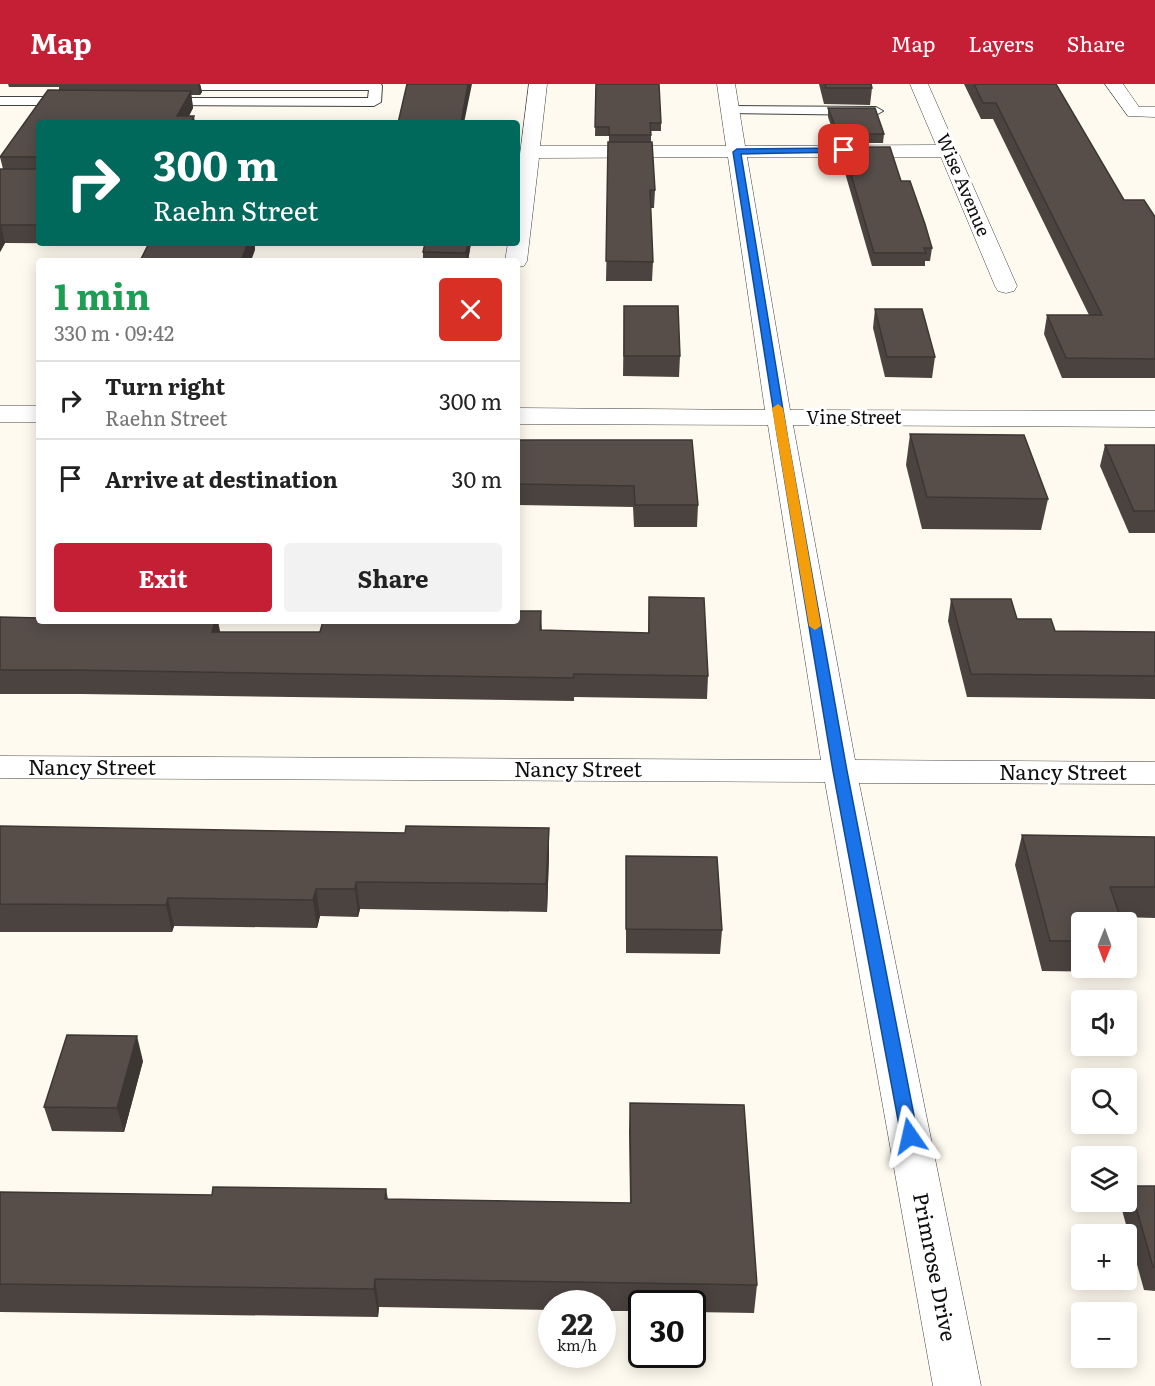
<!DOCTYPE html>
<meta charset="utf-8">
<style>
body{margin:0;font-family:Literata,serif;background:#f2f2f2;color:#222;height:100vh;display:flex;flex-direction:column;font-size:22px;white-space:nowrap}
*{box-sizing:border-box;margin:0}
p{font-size:20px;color:#767676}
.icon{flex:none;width:33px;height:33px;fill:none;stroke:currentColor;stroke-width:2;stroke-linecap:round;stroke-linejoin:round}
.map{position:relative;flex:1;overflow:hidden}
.side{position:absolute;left:36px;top:174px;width:484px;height:366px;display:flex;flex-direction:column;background:#fff;border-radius:6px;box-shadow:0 3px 15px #0003}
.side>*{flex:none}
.banner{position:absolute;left:36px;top:36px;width:484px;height:126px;border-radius:6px;box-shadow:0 3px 15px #0003;background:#00695c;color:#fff;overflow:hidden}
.needle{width:39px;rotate:181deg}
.tools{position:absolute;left:1071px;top:828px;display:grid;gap:12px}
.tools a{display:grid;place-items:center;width:66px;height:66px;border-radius:6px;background:#fff;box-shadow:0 3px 15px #0003;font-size:30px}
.speed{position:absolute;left:538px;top:1206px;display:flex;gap:12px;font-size:30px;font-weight:700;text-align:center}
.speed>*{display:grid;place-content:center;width:78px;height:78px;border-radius:50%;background:#fff;box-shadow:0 3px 15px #0003;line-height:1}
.speed small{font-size:15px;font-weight:400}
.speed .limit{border:3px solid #111;border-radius:9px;background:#fff;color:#111}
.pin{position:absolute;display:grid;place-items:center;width:51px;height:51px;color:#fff;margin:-26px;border-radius:12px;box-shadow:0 3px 9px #0006}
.me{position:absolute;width:66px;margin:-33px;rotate:349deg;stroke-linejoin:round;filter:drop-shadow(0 0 4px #0008)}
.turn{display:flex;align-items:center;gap:21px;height:126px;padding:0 18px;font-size:27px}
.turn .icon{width:78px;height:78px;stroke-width:2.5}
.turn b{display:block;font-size:42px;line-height:51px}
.round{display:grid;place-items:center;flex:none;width:63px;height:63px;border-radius:6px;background:#f2f2f2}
.overview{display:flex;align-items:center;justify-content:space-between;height:102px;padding:0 18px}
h1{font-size:36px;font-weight:700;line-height:45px;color:#1e9e55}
.action{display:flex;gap:12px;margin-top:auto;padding:12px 18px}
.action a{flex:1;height:69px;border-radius:6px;background:#c51f36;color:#fff;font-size:24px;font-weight:700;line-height:69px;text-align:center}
.action a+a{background:#f2f2f2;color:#222}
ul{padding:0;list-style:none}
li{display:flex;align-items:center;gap:18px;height:78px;padding:0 18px;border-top:2px solid #e0e0e0}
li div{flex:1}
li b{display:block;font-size:22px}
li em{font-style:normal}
header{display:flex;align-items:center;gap:36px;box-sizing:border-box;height:84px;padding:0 30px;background:#c51f36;color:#fff}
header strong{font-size:28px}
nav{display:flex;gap:33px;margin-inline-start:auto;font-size:21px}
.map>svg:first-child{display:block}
</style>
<header>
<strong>Map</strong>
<nav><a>Map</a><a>Layers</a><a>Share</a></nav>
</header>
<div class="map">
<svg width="1155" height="1302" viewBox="0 0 1155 1302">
<rect width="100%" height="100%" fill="#fffaef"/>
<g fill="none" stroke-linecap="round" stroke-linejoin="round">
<defs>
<g id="lane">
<polygon points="180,0 381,0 382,2 381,18 374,22 156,21 154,18 161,14 368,14 369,6 185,6 180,5"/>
<polygon points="0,13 73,13 80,17 73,21 0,21"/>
<polygon points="731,22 876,23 883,27 876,31 726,29 724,26"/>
</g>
<g id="street">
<polygon points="529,0 547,0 540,62 726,62 717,0 735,0 745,62 936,61 910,0 928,0 1017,202 1014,207 1006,209 998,207 995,202 941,73 747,73 790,326 1155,327 1155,343 793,341 855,676 1155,678 1155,700 859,699 981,1302 933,1302 825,698 0,694 0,672 821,676 768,341 518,340 518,324 765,326 728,73 539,74 527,177 524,182 518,183 518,177 505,177 508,159 518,159 518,86"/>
<polygon points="1105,0 1123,0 1139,23 1155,23 1155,33 1128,32"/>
<rect x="0" y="322" width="39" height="16"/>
</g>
</defs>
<!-- lane casing -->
<use href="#lane" stroke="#414141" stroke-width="2"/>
<!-- street casing -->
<use href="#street" stroke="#414141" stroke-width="1"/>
<!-- lane -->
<use href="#lane" fill="#fff" fill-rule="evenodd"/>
<!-- street -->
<use href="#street" fill="#fff" fill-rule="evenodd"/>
</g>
<!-- wall -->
<g fill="#4b4340">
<polygon points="8,0 200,0 202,8 200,11 191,11 193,24 189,32 39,39 39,159 140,159 139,160 5,159 0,168 3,85 0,73 59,7 59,3 9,3"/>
<polygon points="596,0 661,39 661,47 651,47 651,58 655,106 654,124 650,124 653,178 652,197 606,197 609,52 595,52"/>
<polygon points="819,0 871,0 872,4 870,21 824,20"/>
<polygon points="964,0 1056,0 1124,116 1155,133 1155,294 1062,294 1044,250 1047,231 1089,231 993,35 981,35"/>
<polygon points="828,24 884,50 883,59 837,59 828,33"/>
<polygon points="843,63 901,97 932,164 930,177 925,177 925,182 872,182 841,75"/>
<polygon points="425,159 471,159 468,177 423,177 423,168"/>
<polygon points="624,222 680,272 679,293 623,292"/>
<polygon points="875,225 935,273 932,294 885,293 873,244"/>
<polygon points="910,350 1048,415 1041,446 922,445 906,381"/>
<polygon points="518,356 698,421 697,443 634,443 633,423 518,421"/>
<polygon points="1105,361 1155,361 1155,449 1129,449 1100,382"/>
<polygon points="649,513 708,592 707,615 574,613 574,617 81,610 0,610 0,533 220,548 320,548 541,527 542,546 648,549"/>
<polygon points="951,515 1055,547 1155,548 1155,615 967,613 948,537"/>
<polygon points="0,742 549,771 547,828 360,825 358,833 320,832 317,844 174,842 172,848 0,848"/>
<polygon points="1022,751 1155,753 1155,834 1120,833 1082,838 1082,884 1120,884 1118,888 1042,887 1015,781"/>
<polygon points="626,772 722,846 720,870 626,869"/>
<polygon points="143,977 124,1048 52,1047 44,1023"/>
<polygon points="630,1019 757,1201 754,1229 693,1228 693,1220 642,1220 642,1227 603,1227 603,1220 552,1220 552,1226 379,1223 378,1233 0,1228 0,1108 212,1111 386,1105 388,1115 630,1119 629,1048"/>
<polygon points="1130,1102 1155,1102 1155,1207 1144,1206 1122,1126 1125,1118 1126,1118 1126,1113"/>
</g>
<!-- shaded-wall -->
<g fill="#3d3734">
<polygon points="198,0 200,0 202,8 200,11"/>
<polygon points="468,0 472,0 464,39 461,39"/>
<polygon points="191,7 193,24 185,39 177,32"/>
<polygon points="194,32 195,39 191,39"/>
<polygon points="1,141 5,159 0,168 0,142"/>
<polygon points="248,159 255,159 255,166 251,177 241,177"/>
<polygon points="468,159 471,159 468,177 467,177 466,169"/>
<polygon points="215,537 218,537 221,552 212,548"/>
<polygon points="549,744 549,771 547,828 546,800"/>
<polygon points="356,798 360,825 358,833 355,805"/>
<polygon points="316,805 320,832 317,844 313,816"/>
<polygon points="168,814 174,842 172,848 166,821"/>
<polygon points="137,952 143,977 124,1048 117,1024"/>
<polygon points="375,1195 379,1223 378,1233 374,1205"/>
</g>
<!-- building -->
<g fill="#574e4a" stroke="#3d3734" stroke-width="1.5">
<polygon points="407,0 468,0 461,39 398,39"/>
<polygon points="596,0 659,0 661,39 650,39 651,51 609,51 609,43 595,43"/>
<polygon points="825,0 871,0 872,4 826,4"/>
<polygon points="974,0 1056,0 1124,116 1144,116 1155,133 1155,275 1066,274 1047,231 1102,231 996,19 983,19"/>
<polygon points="48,6 191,7 177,32 194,32 191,39 39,39 39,141 1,141 0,142 0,85 37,85 37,75 35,73 0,73"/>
<polygon points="828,24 875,24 884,50 838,50"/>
<polygon points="608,58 652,58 655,106 650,106 653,178 606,177"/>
<polygon points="843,63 890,63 901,97 910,97 925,140 932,164 924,164 926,169 874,169"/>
<polygon points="149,159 248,159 241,177 140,177"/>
<polygon points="425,159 468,159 466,169 423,168"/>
<polygon points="624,222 678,222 680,272 624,272"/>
<polygon points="875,225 922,225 935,273 887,273"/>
<polygon points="910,350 1024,351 1048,415 927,413"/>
<polygon points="518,356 692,356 698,421 635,421 634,402 518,400"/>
<polygon points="1105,361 1155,361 1155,427 1134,427"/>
<polygon points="649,513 704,514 708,592 574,590 573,594 75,586 0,586 0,533 39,534 39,537 215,537 212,548 320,548 323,537 518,537 518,527 541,527 540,546 649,549"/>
<polygon points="951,515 1011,515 1017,535 1051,535 1055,547 1155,548 1155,592 971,590"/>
<polygon points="0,742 405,749 406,742 549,744 546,800 356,798 355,805 316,805 313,816 168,814 166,821 0,820"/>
<polygon points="1022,751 1155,753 1155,803 1110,803 1122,838 1082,838 1082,857 1050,857"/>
<polygon points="626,772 717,773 722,846 626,845"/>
<polygon points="67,951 137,952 117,1024 44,1023"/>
<polygon points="630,1019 744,1021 757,1201 375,1195 374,1205 0,1200 0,1108 212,1111 213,1103 386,1105 385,1115 631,1119"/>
<polygon points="1130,1102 1155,1102 1155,1183 1153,1183"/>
</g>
<!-- route -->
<polygon fill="#1a73e8" stroke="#114b97" stroke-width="1.5" points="844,64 848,66 847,68 741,70 788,356 847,687 918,1052 916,1057 910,1059 903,1057 901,1052 833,687 778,356 733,68 737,65"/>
<!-- slow -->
<polygon fill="#f59e0b" points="778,320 783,324 821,542 815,546 809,542 772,324"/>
<g text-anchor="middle" stroke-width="6" stroke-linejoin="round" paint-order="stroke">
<!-- far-street labels -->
<g font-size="18" fill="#0e0e0e" stroke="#fff">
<text transform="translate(963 101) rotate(67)" y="6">Wise Avenue</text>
<text x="854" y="340">Vine Street</text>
</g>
<!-- street labels -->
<g font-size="21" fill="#0e0e0e" stroke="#fff">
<text x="92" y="691">Nancy Street</text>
<text x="578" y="693">Nancy Street</text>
<text x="1063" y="696">Nancy Street</text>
<text transform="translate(934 1183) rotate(79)" y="7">Primrose Drive</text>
</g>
</g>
</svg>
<div class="tools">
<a><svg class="needle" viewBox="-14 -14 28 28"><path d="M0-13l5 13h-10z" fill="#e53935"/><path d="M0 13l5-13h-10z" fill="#767676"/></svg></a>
<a><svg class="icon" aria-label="sound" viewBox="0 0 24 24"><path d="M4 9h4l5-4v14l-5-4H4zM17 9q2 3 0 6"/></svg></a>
<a><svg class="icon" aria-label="search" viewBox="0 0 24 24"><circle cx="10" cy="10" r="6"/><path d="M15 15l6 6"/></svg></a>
<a><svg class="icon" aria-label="layers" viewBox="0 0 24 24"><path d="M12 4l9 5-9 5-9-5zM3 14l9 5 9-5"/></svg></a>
<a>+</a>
<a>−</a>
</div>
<div class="speed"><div>22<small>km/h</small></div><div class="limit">30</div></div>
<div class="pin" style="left:844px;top:66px;background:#d93025"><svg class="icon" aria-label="arrive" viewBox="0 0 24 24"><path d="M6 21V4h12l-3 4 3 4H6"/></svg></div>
<svg class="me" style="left:910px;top:1052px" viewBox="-20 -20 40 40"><path d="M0-17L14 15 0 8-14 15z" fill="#1a73e8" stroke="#fff" stroke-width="4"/></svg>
<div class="banner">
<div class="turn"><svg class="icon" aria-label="right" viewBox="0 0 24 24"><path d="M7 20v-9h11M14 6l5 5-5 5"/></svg><div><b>300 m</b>Raehn Street</div></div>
</div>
<section class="side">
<div class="overview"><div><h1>1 min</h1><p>330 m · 09:42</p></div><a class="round" style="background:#d93025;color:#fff"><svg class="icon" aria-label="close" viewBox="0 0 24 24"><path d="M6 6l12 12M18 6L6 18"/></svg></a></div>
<ul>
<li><svg class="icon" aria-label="right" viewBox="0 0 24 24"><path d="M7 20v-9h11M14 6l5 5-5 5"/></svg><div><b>Turn right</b><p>Raehn Street</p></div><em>300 m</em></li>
<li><svg class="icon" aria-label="arrive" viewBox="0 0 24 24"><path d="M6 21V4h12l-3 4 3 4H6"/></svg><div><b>Arrive at destination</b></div><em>30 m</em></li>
</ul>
<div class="action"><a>Exit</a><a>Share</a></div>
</section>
</div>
